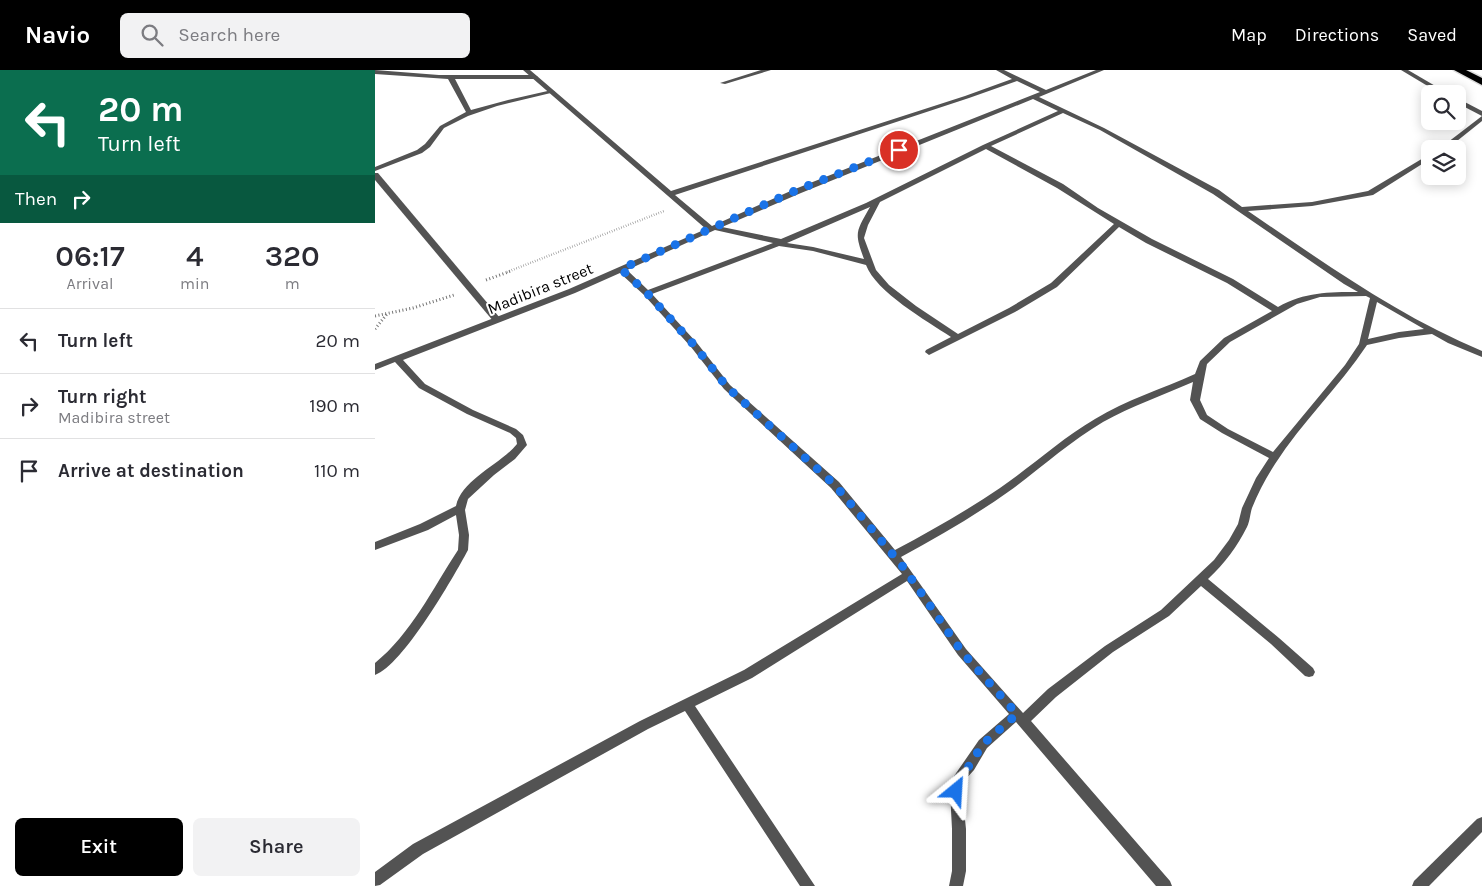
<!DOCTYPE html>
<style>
body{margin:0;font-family:Karla,sans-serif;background:#f2f2f3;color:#2b2b33;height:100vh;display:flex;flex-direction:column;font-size:19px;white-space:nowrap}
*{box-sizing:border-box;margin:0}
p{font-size:16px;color:#7c7c81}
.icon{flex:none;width:28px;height:28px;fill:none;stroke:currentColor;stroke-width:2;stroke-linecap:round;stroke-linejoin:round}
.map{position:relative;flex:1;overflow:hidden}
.panel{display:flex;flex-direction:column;background:#fff;width:375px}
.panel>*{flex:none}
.top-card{background:#0b6e4f;color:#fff;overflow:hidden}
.tools{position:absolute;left:1046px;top:15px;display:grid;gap:10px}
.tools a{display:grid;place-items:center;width:45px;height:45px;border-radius:8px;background:#fff;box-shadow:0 2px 12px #0003;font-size:25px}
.pin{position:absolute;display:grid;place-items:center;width:42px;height:42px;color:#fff;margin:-21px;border:2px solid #fff;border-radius:50%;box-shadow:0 1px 5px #0007}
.me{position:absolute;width:55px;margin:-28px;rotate:27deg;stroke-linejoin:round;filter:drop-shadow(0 0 4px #0008)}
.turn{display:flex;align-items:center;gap:18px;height:105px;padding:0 15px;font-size:22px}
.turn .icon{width:65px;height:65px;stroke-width:2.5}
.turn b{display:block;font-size:35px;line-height:42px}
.then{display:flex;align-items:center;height:48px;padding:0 15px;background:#0003;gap:10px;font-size:19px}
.eta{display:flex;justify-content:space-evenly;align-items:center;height:85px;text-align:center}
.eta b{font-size:30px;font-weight:600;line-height:35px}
.button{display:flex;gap:10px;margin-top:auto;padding:10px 15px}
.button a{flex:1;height:58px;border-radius:8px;background:#000;color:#fff;font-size:20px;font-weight:600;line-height:58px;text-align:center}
.button a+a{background:#f2f2f3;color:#2b2b33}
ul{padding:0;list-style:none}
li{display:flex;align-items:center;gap:15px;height:65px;padding:0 15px;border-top:1px solid #e1e1e2}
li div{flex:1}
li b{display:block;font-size:19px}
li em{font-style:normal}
header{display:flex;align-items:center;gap:30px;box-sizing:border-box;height:70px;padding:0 25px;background:#000;color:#fff}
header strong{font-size:24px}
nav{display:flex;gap:28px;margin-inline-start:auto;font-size:18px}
.search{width:350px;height:45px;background:#f2f2f3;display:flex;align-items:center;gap:12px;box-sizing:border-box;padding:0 18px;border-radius:8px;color:#7c7c81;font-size:19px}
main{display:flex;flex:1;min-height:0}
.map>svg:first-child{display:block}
</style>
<header>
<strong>Navio</strong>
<div class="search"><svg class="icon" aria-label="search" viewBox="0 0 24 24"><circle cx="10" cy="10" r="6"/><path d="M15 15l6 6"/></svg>Search here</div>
<nav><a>Map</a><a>Directions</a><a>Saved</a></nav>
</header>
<main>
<section class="panel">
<div class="top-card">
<div class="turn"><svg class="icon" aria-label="left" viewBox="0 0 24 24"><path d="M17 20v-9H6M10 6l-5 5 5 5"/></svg><div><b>20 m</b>Turn left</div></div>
<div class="then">Then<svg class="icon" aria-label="right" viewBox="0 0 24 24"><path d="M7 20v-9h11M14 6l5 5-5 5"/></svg></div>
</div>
<div class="eta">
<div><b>06:17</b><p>Arrival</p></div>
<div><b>4</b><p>min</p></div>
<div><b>320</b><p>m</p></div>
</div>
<ul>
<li><svg class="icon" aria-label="left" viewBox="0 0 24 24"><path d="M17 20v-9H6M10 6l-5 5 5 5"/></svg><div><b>Turn left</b></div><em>20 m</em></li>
<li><svg class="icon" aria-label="right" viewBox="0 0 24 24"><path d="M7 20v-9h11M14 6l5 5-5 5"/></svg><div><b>Turn right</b><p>Madibira street</p></div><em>190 m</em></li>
<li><svg class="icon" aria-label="arrive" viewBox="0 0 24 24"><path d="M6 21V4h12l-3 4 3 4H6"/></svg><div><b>Arrive at destination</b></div><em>110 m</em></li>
</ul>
<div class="button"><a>Exit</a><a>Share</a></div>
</section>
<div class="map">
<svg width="1107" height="816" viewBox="0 0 1107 816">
<rect width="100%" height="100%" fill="#fff"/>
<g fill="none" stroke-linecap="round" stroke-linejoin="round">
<defs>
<polygon id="highway" points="1079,0 1091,0 1107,8 1107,15"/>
</defs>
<!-- highway casing -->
<use href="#highway" stroke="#dbdbdb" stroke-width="3"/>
<!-- path-far1 -->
<polyline stroke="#757575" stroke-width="2.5" stroke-dasharray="0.5 2" stroke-linecap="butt" points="132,202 289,141"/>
<!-- path -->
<g stroke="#757575" stroke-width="3" stroke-dasharray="1 2.5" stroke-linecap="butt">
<polyline points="111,210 136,201"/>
<polyline points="0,246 38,238 79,225"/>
<polyline points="0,259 12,244"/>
</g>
<!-- lane -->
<g fill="#535353" fill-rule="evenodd">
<polygon points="0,0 64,5 160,5 163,7 160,9 80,9 96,40 133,30 177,20 180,22 122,36 93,46 69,58 55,77 47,83 0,101 0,97 42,80 50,74 65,56 91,42 73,9 0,4"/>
<polygon points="0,103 3,103 125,248 125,252 119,252 0,110"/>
</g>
<!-- street -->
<g fill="#535353" fill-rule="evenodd">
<path d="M 148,0 L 155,0 L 296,121 L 590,26 L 637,9 L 621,0 L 629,0 L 671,20 L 721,0 L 729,0 L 664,27 L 729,58 L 844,120 L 867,137 L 937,132 L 993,121 L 1055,84 L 1055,89 L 998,125 L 937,136 L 873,141 C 948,192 1023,246 1107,281 L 1107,287 L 1073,273 L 1057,264 L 1024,268 L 992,275 C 964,317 927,352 900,394 C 891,408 883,423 877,438 C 875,444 875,451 872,457 C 862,477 850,493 833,509 L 904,568 L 938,598 L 940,602 L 938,606 L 934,607 L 930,606 L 896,574 L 826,516 L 794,546 L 738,582 L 681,627 L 656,651 L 795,811 L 797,816 L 781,816 L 641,652 L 612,678 L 599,700 L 589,711 L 587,721 L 591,759 L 591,801 L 588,816 L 574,816 L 577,801 L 577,759 L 575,721 L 577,709 L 604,670 L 634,644 L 583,585 L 532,511 L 377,608 L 320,636 L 440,816 L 425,816 L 310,641 L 273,659 L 48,784 L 5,815 L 0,816 L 0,802 L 38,774 L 265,651 L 369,600 L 527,504 L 456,418 L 349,319 L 316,277 L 269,225 L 245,203 L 200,223 L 28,290 L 50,314 L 98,340 L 141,359 L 148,365 L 152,375 L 140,389 L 119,405 L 93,429 L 90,440 L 94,465 L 93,480 C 78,508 28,595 0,605 L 0,593 C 36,564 58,518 83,480 L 84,465 L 81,445 L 53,460 L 0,480 L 0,472 L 45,454 L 81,436 C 87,409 125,395 142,374 L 141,368 L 135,363 L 92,344 L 44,318 L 20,292 L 0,300 L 0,294 L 194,219 L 331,159 ZM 642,11 L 665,22 L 420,119 L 337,156 L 300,125 L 594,28 ZM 658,29 L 683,41 L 608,75 L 491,133 L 406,169 L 347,157 L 426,123 ZM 688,43 L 725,60 L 838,124 L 969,214 L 983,222 C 953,222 930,222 903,237 L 858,209 L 777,169 L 723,138 L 688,114 L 616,76 ZM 611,79 L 682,118 L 739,154 L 676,213 L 634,238 L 583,264 L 541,236 L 514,215 L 501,200 L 489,168 L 493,155 L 505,132 ZM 495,137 C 481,162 479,162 489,189 L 438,177 L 412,173 ZM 744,157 L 771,173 L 852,213 L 897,241 L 849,268 L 825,291 L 820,304 C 787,319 751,330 720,349 C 686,369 657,396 625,418 C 591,441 556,461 520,480 L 464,412 L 355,315 L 322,273 L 277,224 L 404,176 L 438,181 L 491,195 C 501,222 552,251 576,267 L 551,280 L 550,282 L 554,285 L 640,242 L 682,217 ZM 340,160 L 398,173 L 273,220 L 252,200 ZM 991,226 L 995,228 L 984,274 L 970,295 L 898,382 L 853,359 L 832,345 L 825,330 L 832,294 L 855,272 L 922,234 L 945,227 ZM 1002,232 L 1049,259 L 1024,262 L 993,269 ZM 818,312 L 815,330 L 825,349 L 847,363 L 894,388 L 881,408 L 867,438 L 863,454 L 854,470 L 839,490 L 786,540 L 730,576 L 673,619 L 648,643 L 591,579 L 526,487 C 563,467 599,446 633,422 C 665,399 694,372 728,352 C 757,336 788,325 818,312 Z"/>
<polygon points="386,0 396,0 350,14 345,13"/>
<polygon points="1026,0 1033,0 1074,24 1066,24"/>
<polygon points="1082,28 1107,41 1107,46 1082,33"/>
<polygon points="1107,46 1107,51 1072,79 1064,79"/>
<polygon points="1107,747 1107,762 1054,816 1037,816 1039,811 1102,749"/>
</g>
<!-- highway -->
<use href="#highway" fill="#000" fill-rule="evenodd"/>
</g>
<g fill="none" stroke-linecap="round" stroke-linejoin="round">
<!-- route -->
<polyline stroke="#1a73e8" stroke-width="9" stroke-dasharray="0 16.2" points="524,80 422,120 246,199 272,223 319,275 352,317 460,415 529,498 587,582 642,644 608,674 594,696 583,709 581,721"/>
</g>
<g text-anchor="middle" stroke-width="4" stroke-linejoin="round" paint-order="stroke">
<!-- far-street labels -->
<g font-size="16" fill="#000" stroke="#fff">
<text transform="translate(165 218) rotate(-22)" y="6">Madibira street</text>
</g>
</g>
</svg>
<div class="tools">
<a><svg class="icon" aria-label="search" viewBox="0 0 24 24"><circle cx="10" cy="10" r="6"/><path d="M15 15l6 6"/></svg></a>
<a><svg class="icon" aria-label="layers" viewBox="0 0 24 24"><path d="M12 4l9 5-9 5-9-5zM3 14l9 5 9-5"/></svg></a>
</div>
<div class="pin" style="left:524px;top:80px;background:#d93025"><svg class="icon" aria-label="arrive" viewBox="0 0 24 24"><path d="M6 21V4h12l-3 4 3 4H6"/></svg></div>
<svg class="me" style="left:581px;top:721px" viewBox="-20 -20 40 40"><path d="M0-17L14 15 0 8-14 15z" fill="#1a73e8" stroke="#fff" stroke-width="4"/></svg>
</div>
</main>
